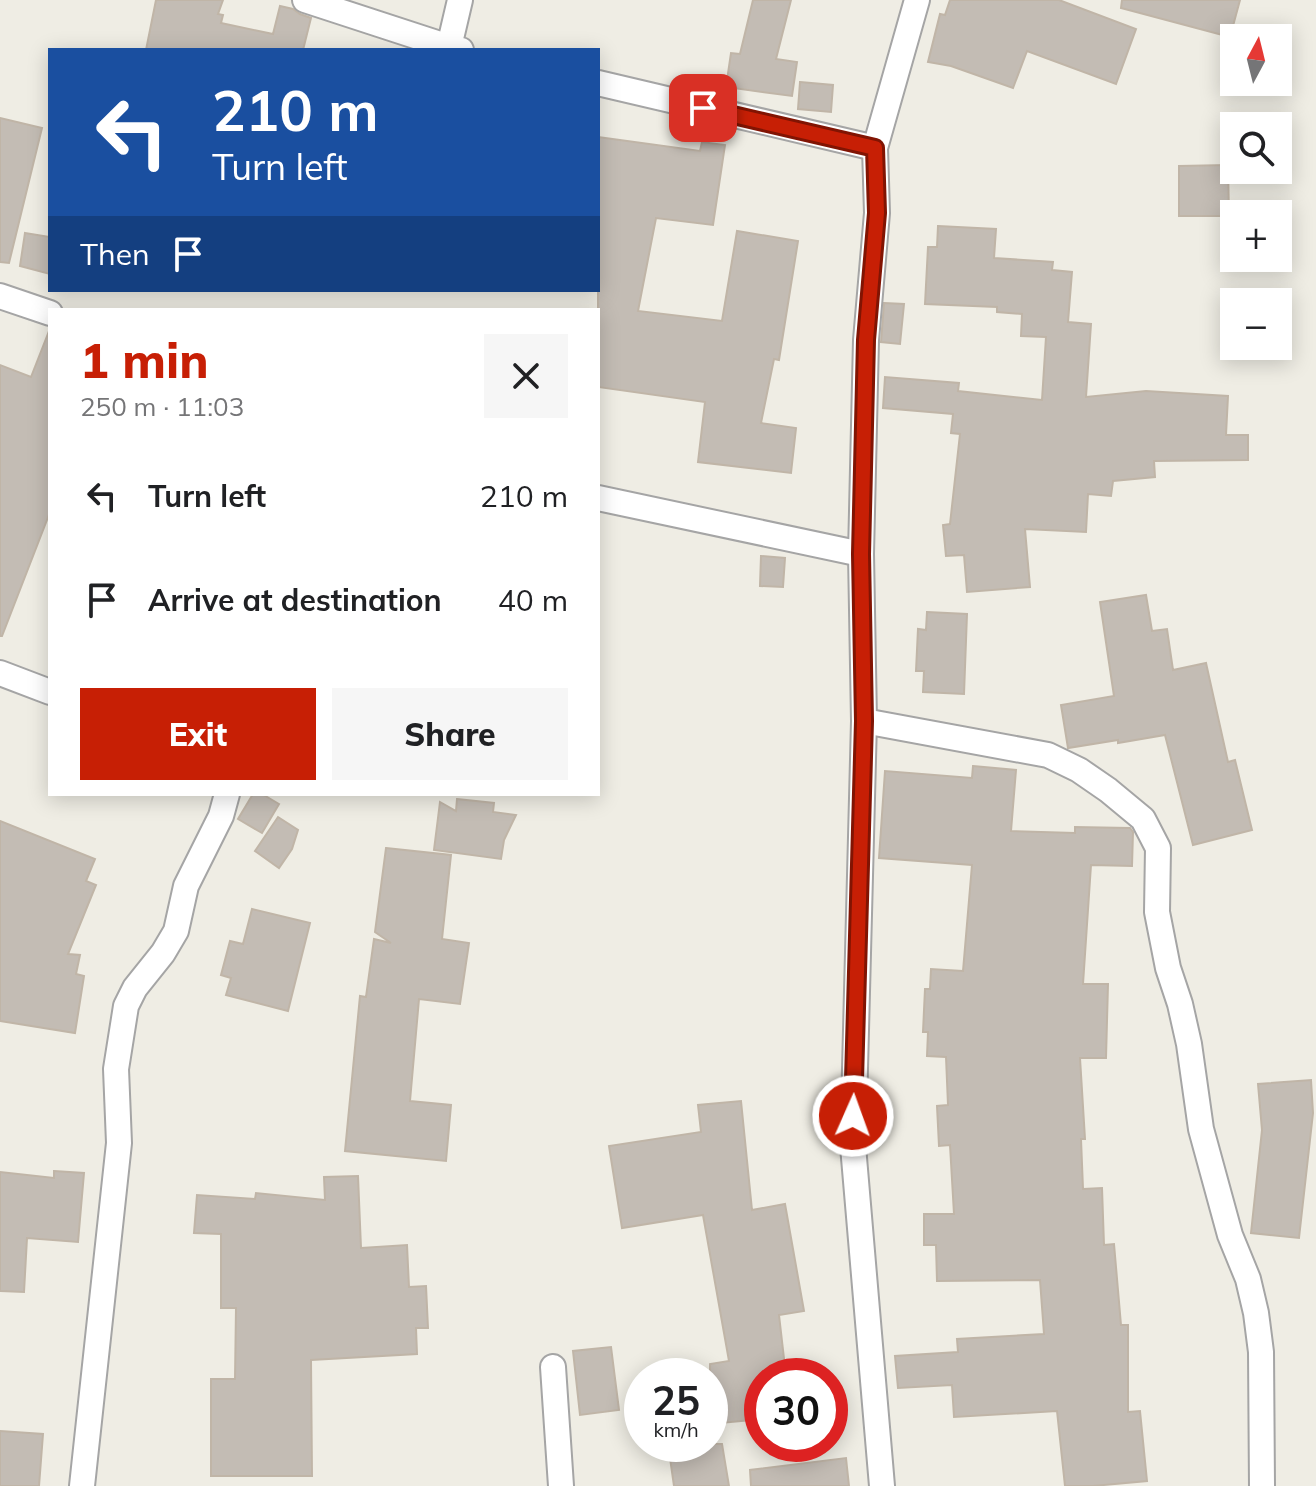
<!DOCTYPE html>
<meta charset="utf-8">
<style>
body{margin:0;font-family:Mulish,sans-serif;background:#f6f6f6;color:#202124;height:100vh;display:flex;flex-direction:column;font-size:30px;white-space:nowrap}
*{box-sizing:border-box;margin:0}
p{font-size:26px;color:#757577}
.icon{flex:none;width:44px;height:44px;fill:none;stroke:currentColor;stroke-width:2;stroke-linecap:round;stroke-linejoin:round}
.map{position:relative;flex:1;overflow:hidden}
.sheet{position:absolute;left:48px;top:308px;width:552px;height:488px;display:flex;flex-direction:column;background:#fff;border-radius:0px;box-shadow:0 4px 20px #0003}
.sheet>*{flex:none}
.top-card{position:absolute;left:48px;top:48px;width:552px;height:244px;border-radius:0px;box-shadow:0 4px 20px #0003;background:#1a4fa0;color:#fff;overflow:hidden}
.needle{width:52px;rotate:7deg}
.tools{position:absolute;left:1220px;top:24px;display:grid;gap:16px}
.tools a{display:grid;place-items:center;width:72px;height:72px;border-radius:0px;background:#fff;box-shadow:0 4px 20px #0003;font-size:40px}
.speed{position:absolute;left:624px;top:1358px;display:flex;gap:16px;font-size:40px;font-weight:700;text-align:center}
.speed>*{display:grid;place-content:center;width:104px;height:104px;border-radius:50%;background:#fff;box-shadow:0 4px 20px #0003;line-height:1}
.speed small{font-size:20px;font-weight:400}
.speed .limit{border:12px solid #d22;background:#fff;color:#111}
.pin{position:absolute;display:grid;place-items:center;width:68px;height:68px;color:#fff;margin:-34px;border-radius:16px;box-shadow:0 4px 12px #0006}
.me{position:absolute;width:88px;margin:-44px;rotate:2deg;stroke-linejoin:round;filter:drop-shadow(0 0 6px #0008)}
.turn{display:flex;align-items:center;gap:28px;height:168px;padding:0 32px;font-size:36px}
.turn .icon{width:104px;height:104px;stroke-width:2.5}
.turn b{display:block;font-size:56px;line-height:68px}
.then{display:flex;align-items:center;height:76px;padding:0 32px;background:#0003;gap:16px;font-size:30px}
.round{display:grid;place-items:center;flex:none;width:84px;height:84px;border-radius:0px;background:#f6f6f6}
.overview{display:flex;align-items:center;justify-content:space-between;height:136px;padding:0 32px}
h1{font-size:48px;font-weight:800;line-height:60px;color:#c71f05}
.primary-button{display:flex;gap:16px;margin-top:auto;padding:16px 32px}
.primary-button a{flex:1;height:92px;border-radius:0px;background:#c71f05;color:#fff;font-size:32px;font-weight:800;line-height:92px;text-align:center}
.primary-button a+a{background:#f6f6f6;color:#202124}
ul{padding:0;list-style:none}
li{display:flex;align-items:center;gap:24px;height:104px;padding:0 32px}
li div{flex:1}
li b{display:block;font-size:30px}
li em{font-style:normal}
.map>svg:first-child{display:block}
</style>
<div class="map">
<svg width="1316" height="1486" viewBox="0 0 1316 1486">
<rect width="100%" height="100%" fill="#efede4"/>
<!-- building -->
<g fill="#c3bcb4" stroke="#c0b5a7" stroke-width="2">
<polygon points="156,0 223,0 218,14 223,15 221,23 273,34 280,6 293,9 300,14 311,18 303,50 146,50"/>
<polygon points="753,0 791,0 776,59 797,62 792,96 726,87 731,53 740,54"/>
<polygon points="950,0 1059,0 1136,29 1116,84 1027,51 1013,88 951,66 928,62 940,14 945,15"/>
<polygon points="1122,0 1240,0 1230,37 1121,8"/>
<polygon points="800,82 833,85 831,112 798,109"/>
<polygon points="0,118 42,128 9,263 0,262"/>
<polygon points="598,137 700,151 702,142 725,145 713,225 656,218 638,311 722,321 737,231 798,241 779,360 774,359 761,423 796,428 791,473 698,462 705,402 598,387"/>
<polygon points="1228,165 1229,216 1179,216 1179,166"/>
<polygon points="938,226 996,229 994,258 1053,262 1052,270 1072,272 1068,322 1091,324 1086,397 1146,391 1228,396 1226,435 1248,435 1248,460 1154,461 1155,477 1113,481 1111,496 1088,494 1086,532 1025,529 1030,587 967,592 964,555 946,556 943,525 950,524 960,434 951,433 953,414 883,408 885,377 959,383 958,391 1042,400 1046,337 1021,336 1022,314 997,312 997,307 925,304 928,247 937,247"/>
<polygon points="25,233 50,237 50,274 20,266"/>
<polygon points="884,303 904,304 900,344 881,342"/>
<polygon points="49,331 50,512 2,636 0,636 0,365 31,377"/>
<polygon points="761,556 785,558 783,587 760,586"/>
<polygon points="1146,595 1152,631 1167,629 1173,670 1206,663 1228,762 1235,760 1252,830 1193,845 1165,735 1118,743 1118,740 1068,748 1061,705 1114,696 1100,602"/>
<polygon points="927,612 967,614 964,694 923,692 924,671 916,671 918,629 926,630"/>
<polygon points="973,766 1016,770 1011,831 1075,833 1075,827 1130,828 1133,832 1132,866 1091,865 1083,984 1108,984 1106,1058 1080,1058 1085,1139 1081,1139 1083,1189 1102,1188 1104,1245 1114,1244 1121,1325 1128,1325 1128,1412 1140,1411 1147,1481 1093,1486 1065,1486 1057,1411 954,1417 952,1385 898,1388 895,1356 958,1352 957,1339 1044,1334 1040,1280 937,1281 936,1245 924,1245 924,1214 954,1214 950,1145 939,1146 937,1106 948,1105 946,1057 927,1056 928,1032 923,1032 925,989 930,989 931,969 963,971 972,865 879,858 885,771 972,778"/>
<polygon points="253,794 262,794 279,804 262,833 238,819"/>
<polygon points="457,799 494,803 493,812 516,815 504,840 501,859 434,850 440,802 456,811"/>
<polygon points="278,817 298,830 292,849 279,868 255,851"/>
<polygon points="0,821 95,859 86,881 96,885 68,954 80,955 76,974 84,976 75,1033 0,1021"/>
<polygon points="386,848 451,855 442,939 469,943 460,1004 419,999 410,1101 451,1105 446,1161 345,1151 360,996 366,997 374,939 391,943 375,932"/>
<polygon points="252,909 310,923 288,1011 226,995 231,978 221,975 230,941 243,944"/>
<polygon points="1311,1080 1313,1113 1299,1238 1251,1233 1262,1130 1258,1084"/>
<polygon points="741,1101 752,1210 785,1204 804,1311 779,1315 786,1376 762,1376 762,1419 710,1424 710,1364 729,1361 703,1215 622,1228 609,1146 701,1132 698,1105"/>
<polygon points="54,1171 84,1173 78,1242 27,1238 24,1292 0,1291 0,1172 54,1178"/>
<polygon points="358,1176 361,1248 407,1245 409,1287 426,1286 428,1328 416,1328 417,1354 311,1360 312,1476 211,1476 211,1379 235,1379 236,1308 221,1308 221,1234 194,1233 197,1195 255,1199 256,1193 325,1200 324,1177"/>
<polygon points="611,1347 619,1410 580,1415 573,1351"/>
<polygon points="0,1431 43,1434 39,1486 0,1486"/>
<polygon points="668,1444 722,1444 729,1486 674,1486"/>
<polygon points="846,1458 849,1486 751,1486 750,1470"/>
</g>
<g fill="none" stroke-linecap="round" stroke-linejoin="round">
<defs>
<g id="street">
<polyline points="305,0 449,47"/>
<polyline points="460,0 449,47 461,50"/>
<polyline points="598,83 875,148"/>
<polyline points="0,296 50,313"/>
<polyline points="598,498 861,554"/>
<polyline points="0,673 50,692"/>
<polyline points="864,721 1048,755 1079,770 1108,790 1143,819 1158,848 1157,912 1168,968 1180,1004 1189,1044 1201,1129 1230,1235 1248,1279 1256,1313 1261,1352 1262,1486"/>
<polyline points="553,1367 561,1486"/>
<polyline points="82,1486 119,1143 116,1069 126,1006 135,988 163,953 176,931 186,886 221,816 227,794"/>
<polyline points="882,1486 853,1146 864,721 861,554 866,340 877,213 875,148 917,0"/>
</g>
</defs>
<!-- street casing -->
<use href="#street" stroke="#a5a5a5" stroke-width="28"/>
<!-- street -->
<use href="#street" stroke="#fff" stroke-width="24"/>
</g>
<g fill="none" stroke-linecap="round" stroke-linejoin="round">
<defs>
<polyline id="route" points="703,108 875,148 877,213 866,340 861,554 864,721 853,1116"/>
</defs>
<!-- route casing -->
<use href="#route" stroke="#811403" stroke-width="20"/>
<!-- route -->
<use href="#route" stroke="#c71f05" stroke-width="14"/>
</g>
</svg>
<div class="tools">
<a><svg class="needle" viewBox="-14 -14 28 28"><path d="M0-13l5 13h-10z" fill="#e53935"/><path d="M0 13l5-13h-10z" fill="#757577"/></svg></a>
<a><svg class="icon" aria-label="search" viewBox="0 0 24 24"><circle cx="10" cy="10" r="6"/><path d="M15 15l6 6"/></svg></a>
<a>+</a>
<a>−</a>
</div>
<div class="speed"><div>25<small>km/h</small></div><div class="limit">30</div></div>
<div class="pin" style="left:703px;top:108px;background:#d93025"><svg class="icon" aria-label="arrive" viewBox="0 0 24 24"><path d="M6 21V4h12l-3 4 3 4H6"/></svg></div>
<svg class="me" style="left:853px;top:1116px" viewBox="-20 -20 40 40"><circle r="17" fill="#c71f05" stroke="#fff" stroke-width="3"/><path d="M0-11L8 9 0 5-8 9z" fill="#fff"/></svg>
<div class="top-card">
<div class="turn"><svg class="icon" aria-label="left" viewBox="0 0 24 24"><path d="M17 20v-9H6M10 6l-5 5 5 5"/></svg><div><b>210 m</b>Turn left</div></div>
<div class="then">Then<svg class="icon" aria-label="arrive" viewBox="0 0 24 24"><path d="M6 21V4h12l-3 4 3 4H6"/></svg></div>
</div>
<section class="sheet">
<div class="overview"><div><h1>1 min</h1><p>250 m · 11:03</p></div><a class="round"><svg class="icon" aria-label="close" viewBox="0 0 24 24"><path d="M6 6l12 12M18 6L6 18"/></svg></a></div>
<ul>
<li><svg class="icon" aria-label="left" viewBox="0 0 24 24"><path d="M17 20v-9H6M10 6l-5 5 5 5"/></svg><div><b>Turn left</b></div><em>210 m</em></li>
<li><svg class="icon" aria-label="arrive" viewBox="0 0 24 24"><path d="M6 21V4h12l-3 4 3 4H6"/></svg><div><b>Arrive at destination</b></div><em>40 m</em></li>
</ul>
<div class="primary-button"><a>Exit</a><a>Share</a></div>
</section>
</div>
